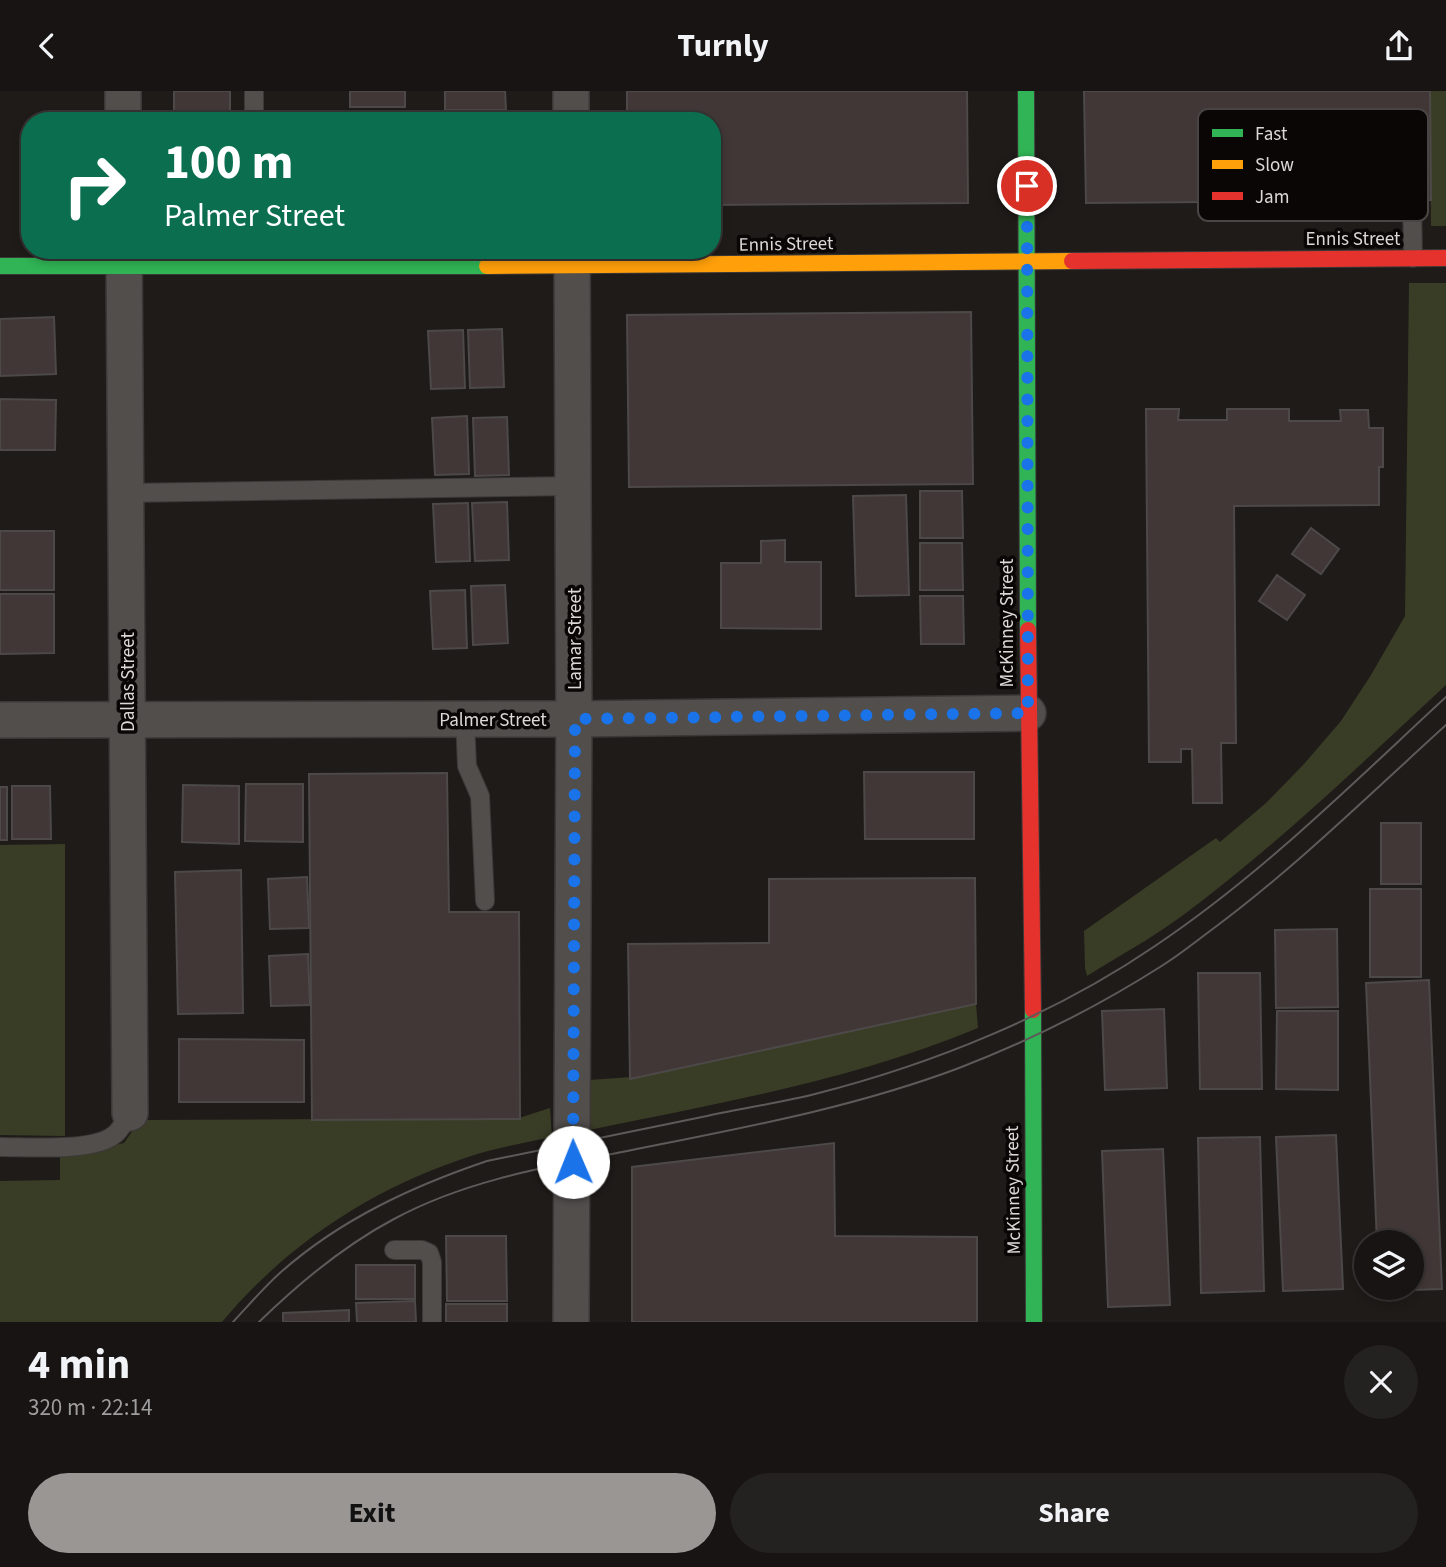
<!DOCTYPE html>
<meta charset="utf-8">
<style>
body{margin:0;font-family:"Source Sans 3",sans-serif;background:#242121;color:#f1f3f6;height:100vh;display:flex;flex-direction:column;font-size:26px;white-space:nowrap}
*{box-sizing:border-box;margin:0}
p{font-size:23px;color:#9e9ea0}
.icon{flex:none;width:38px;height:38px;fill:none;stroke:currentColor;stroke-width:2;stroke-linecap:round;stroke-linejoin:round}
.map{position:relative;height:1231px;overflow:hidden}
.sheet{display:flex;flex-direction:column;background:#171413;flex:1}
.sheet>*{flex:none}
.top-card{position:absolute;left:21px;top:21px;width:700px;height:147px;border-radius:28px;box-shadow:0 4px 10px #0003,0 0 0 2px #363333;background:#0b6e4f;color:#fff;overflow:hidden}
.tools{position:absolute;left:1354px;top:1139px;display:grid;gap:14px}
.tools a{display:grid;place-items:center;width:70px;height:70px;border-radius:50%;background:#171413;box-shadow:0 4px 10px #0003,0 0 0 2px #363333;font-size:35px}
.pin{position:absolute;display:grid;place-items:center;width:60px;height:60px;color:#fff;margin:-30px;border:4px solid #fff;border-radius:50%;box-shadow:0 2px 7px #0007}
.me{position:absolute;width:77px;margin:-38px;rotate:359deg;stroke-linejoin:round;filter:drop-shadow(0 0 5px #0008)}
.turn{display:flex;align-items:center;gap:24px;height:147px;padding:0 28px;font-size:32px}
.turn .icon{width:91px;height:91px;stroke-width:2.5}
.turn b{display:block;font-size:49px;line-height:60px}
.round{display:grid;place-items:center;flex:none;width:74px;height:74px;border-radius:37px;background:#242121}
.overview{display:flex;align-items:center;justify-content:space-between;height:119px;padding:0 28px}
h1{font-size:42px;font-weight:700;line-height:52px}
.action{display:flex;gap:14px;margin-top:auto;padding:14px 28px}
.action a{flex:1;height:80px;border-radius:42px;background:#9a9694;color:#111;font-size:28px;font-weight:700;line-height:80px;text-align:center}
.action a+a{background:#242121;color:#f1f3f6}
header{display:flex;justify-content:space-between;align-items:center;height:91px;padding:0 28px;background:#171413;font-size:32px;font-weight:700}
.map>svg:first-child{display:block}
</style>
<header><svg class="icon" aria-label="back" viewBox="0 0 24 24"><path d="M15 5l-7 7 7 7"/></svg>Turnly<svg class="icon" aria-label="share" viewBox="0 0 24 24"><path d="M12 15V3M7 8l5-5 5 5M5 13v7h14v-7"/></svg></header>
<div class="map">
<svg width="1446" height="1231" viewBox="0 0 1446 1231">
<rect width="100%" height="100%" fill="#1f1b19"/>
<!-- green -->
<g fill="#3a3d26">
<polygon points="1430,0 1446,0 1446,135 1431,135"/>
<path d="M 1409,192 L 1446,192 L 1446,594 C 1360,674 1276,755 1182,825 C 1152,847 1119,865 1087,885 L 1085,877 L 1084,840 L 1216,747 L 1220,751 L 1266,712 L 1304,673 L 1341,630 L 1371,584 L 1405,525 Z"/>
<polygon points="65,753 65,1045 0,1044 0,754"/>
<path d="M 976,913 L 978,937 C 853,989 721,1012 589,1039 L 589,989 L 631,986 Z"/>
<path d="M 550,1017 L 552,1046 C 524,1052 495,1057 468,1066 C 373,1097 287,1153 222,1231 L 0,1231 L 0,1090 L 60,1089 L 60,1066 L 124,1052 L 140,1029 L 519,1027 Z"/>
</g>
<!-- building -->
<g fill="#413736" stroke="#4c4948" stroke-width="2">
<rect x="174" y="0" width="56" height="23"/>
<rect x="350" y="0" width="55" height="16"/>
<polygon points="445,0 505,0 506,19 445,19"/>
<polygon points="627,0 967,0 968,112 712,114 712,30 627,30"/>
<polygon points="1084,0 1430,0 1431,109 1086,112"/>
<polygon points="971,221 973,393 629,396 627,224"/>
<polygon points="54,226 56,283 0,285 0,228"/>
<polygon points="502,238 504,296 470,297 468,239"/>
<polygon points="463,239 465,297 431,298 428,240"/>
<polygon points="0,308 56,309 55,359 0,359"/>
<polygon points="1146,318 1179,318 1178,329 1227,329 1227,318 1289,318 1289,330 1341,330 1340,319 1368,319 1369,337 1383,337 1383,376 1379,376 1379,414 1234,415 1236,652 1221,652 1222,712 1193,712 1192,658 1181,658 1181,671 1149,671"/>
<polygon points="467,325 469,383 435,384 432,327"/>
<polygon points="507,326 509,384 475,385 473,327"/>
<polygon points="920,400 962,400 963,447 920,447"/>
<polygon points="906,404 909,504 856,505 853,405"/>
<polygon points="507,411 509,469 475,470 472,412"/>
<polygon points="468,412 470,470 436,471 433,413"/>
<polygon points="1311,437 1339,458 1321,483 1292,463"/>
<rect x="0" y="440" width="54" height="59"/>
<polygon points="785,449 785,471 821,471 821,538 721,537 721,472 761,472 761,450"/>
<polygon points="920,452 962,452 963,499 920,499"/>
<polygon points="1277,484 1305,504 1287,529 1259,510"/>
<polygon points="505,494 508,552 473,554 471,495"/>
<polygon points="465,499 467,557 433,558 430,500"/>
<polygon points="0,503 54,503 54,562 0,563"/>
<polygon points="920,505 963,505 964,553 921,553"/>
<polygon points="864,681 974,681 974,748 865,748"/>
<polygon points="447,682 449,821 519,821 520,1028 312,1029 309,683"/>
<polygon points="246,693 303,693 303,751 245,750"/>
<polygon points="183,694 239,695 239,753 182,751"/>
<polygon points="12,695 50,695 51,748 12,748"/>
<rect x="0" y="696" width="7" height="53"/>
<rect x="1381" y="732" width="40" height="61"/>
<polygon points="241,779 243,922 178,923 175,781"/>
<polygon points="307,786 309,837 270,838 268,788"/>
<polygon points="975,787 976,913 630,988 628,853 769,852 769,788"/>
<rect x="1370" y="798" width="51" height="88"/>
<polygon points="1337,838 1338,916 1276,917 1275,839"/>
<polygon points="308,863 310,914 271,915 269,865"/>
<polygon points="1198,882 1260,882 1262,998 1200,998"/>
<polygon points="1429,889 1442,1198 1380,1200 1380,1197 1412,1197 1412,1152 1377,1152 1366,892"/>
<polygon points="1164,918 1167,997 1105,999 1102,920"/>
<polygon points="1277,920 1338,920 1338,999 1276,998"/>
<polygon points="179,948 304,949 304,1011 179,1011"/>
<polygon points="1336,1044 1343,1198 1283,1200 1276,1046"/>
<polygon points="1260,1046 1264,1200 1201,1202 1198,1047"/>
<polygon points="834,1052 835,1145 977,1146 977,1231 632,1231 632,1076"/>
<polygon points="1163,1058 1170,1214 1108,1216 1102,1060"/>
<polygon points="446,1145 506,1145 507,1210 447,1210"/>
<rect x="356" y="1174" width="59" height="34"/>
<polygon points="415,1210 416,1231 357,1231 356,1212"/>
<rect x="446" y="1213" width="61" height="18"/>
<polygon points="349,1219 349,1231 283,1231 283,1222"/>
</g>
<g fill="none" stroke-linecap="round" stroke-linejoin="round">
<defs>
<g id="lane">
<polyline points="254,0 254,30"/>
<polyline points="1412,108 1413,167"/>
<polyline points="125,402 573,395"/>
<polyline points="465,628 467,675 480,705 485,810"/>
<path d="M 0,1056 C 28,1056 93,1061 114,1044 C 121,1039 125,1029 130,1022"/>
<polyline points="394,1159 422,1159 429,1162 432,1171 432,1231"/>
</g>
<g id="street">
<polyline points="123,0 123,30"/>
<polyline points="571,0 571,30"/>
<polyline points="124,159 130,1022"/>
<polyline points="0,629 574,628 1028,622"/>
<polyline points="571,1231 574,628 572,159"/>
</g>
<g id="fast">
<polyline points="1026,0 1028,539"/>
<polyline points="0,175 487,175"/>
<polyline points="1033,919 1034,1231"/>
</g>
<polyline id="slow" points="487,175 1072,170"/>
<g id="jam">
<polyline points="1072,170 1446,167"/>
<polyline points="1028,539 1033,919"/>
</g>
</defs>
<!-- lane casing -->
<use href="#lane" stroke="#3b3837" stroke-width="20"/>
<!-- street casing -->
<use href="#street" stroke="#3b3837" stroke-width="38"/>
<!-- fast casing -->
<use href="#fast" stroke="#3b3837" stroke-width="18"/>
<!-- slow casing -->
<use href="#slow" stroke="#3b3837" stroke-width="18"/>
<!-- jam casing -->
<use href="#jam" stroke="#3b3837" stroke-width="18"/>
<!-- lane -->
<use href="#lane" stroke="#514e4c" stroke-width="18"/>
<!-- street -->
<use href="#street" stroke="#514e4c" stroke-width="35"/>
<!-- fast -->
<use href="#fast" stroke="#30b455" stroke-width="16"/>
<!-- slow -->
<use href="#slow" stroke="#ff9f0a" stroke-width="16"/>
<!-- jam -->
<use href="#jam" stroke="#e5322d" stroke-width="16"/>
<!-- tram -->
<g stroke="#5d5b59" stroke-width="2">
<path d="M 233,1231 C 249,1214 264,1196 281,1181 C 341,1128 413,1095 487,1070 C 561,1055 634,1040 707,1025 C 743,1017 779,1012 815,1003 C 933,973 1054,924 1155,855 C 1261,784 1352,693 1446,606"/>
<path d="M 259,1231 C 300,1191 343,1155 394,1128 C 464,1090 545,1076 622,1061 C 736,1038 850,1018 959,977 C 1029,950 1097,916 1160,876 C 1178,865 1194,852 1210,840 C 1294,778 1369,704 1446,634"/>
</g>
</g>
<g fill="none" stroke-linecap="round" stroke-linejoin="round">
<!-- route -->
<polyline stroke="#1a73e8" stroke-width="12" stroke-dasharray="0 21.6" points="573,1071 575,628 1028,622 1027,95"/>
</g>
<g text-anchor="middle" stroke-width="7" stroke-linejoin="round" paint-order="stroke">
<!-- street labels -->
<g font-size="19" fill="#ddd8d6" stroke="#090605">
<text x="1353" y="154">Ennis Street</text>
<text transform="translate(786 152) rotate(-1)" y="7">Ennis Street</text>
<text transform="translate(1006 532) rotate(-90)" y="7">McKinney Street</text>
<text transform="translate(574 548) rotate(-90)" y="7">Lamar Street</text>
<text transform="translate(127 591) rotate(-90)" y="7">Dallas Street</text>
<text x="493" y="635">Palmer Street</text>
<text transform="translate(1012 1099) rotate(-91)" y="7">McKinney Street</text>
</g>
</g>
<!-- legend -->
<rect x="1198" y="18" width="230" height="112" rx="10" fill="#090605" stroke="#494544" stroke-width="2"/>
<rect x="1212" y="38" width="31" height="8" fill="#30b455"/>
<rect x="1212" y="69" width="31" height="9" fill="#ff9f0a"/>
<rect x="1212" y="101" width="31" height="8" fill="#e5322d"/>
<g font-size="19" fill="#ddd8d6">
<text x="1255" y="49">Fast</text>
<text x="1255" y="80">Slow</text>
<text x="1255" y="112">Jam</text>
</g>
</svg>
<div class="tools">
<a><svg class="icon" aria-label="layers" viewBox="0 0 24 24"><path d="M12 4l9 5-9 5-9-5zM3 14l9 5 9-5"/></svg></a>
</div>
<div class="pin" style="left:1027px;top:95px;background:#d93025"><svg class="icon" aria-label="arrive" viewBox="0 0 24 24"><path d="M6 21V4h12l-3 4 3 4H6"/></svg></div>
<svg class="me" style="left:573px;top:1071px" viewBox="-20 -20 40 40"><circle r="19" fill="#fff"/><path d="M0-13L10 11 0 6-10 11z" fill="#1a73e8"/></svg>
<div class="top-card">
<div class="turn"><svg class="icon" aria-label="right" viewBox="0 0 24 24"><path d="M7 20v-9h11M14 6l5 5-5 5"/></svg><div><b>100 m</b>Palmer Street</div></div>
</div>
</div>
<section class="sheet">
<div class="overview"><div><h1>4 min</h1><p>320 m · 22:14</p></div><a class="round"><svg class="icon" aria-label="close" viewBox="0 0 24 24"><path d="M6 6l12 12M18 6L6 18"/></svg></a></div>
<div class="action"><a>Exit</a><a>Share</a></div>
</section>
